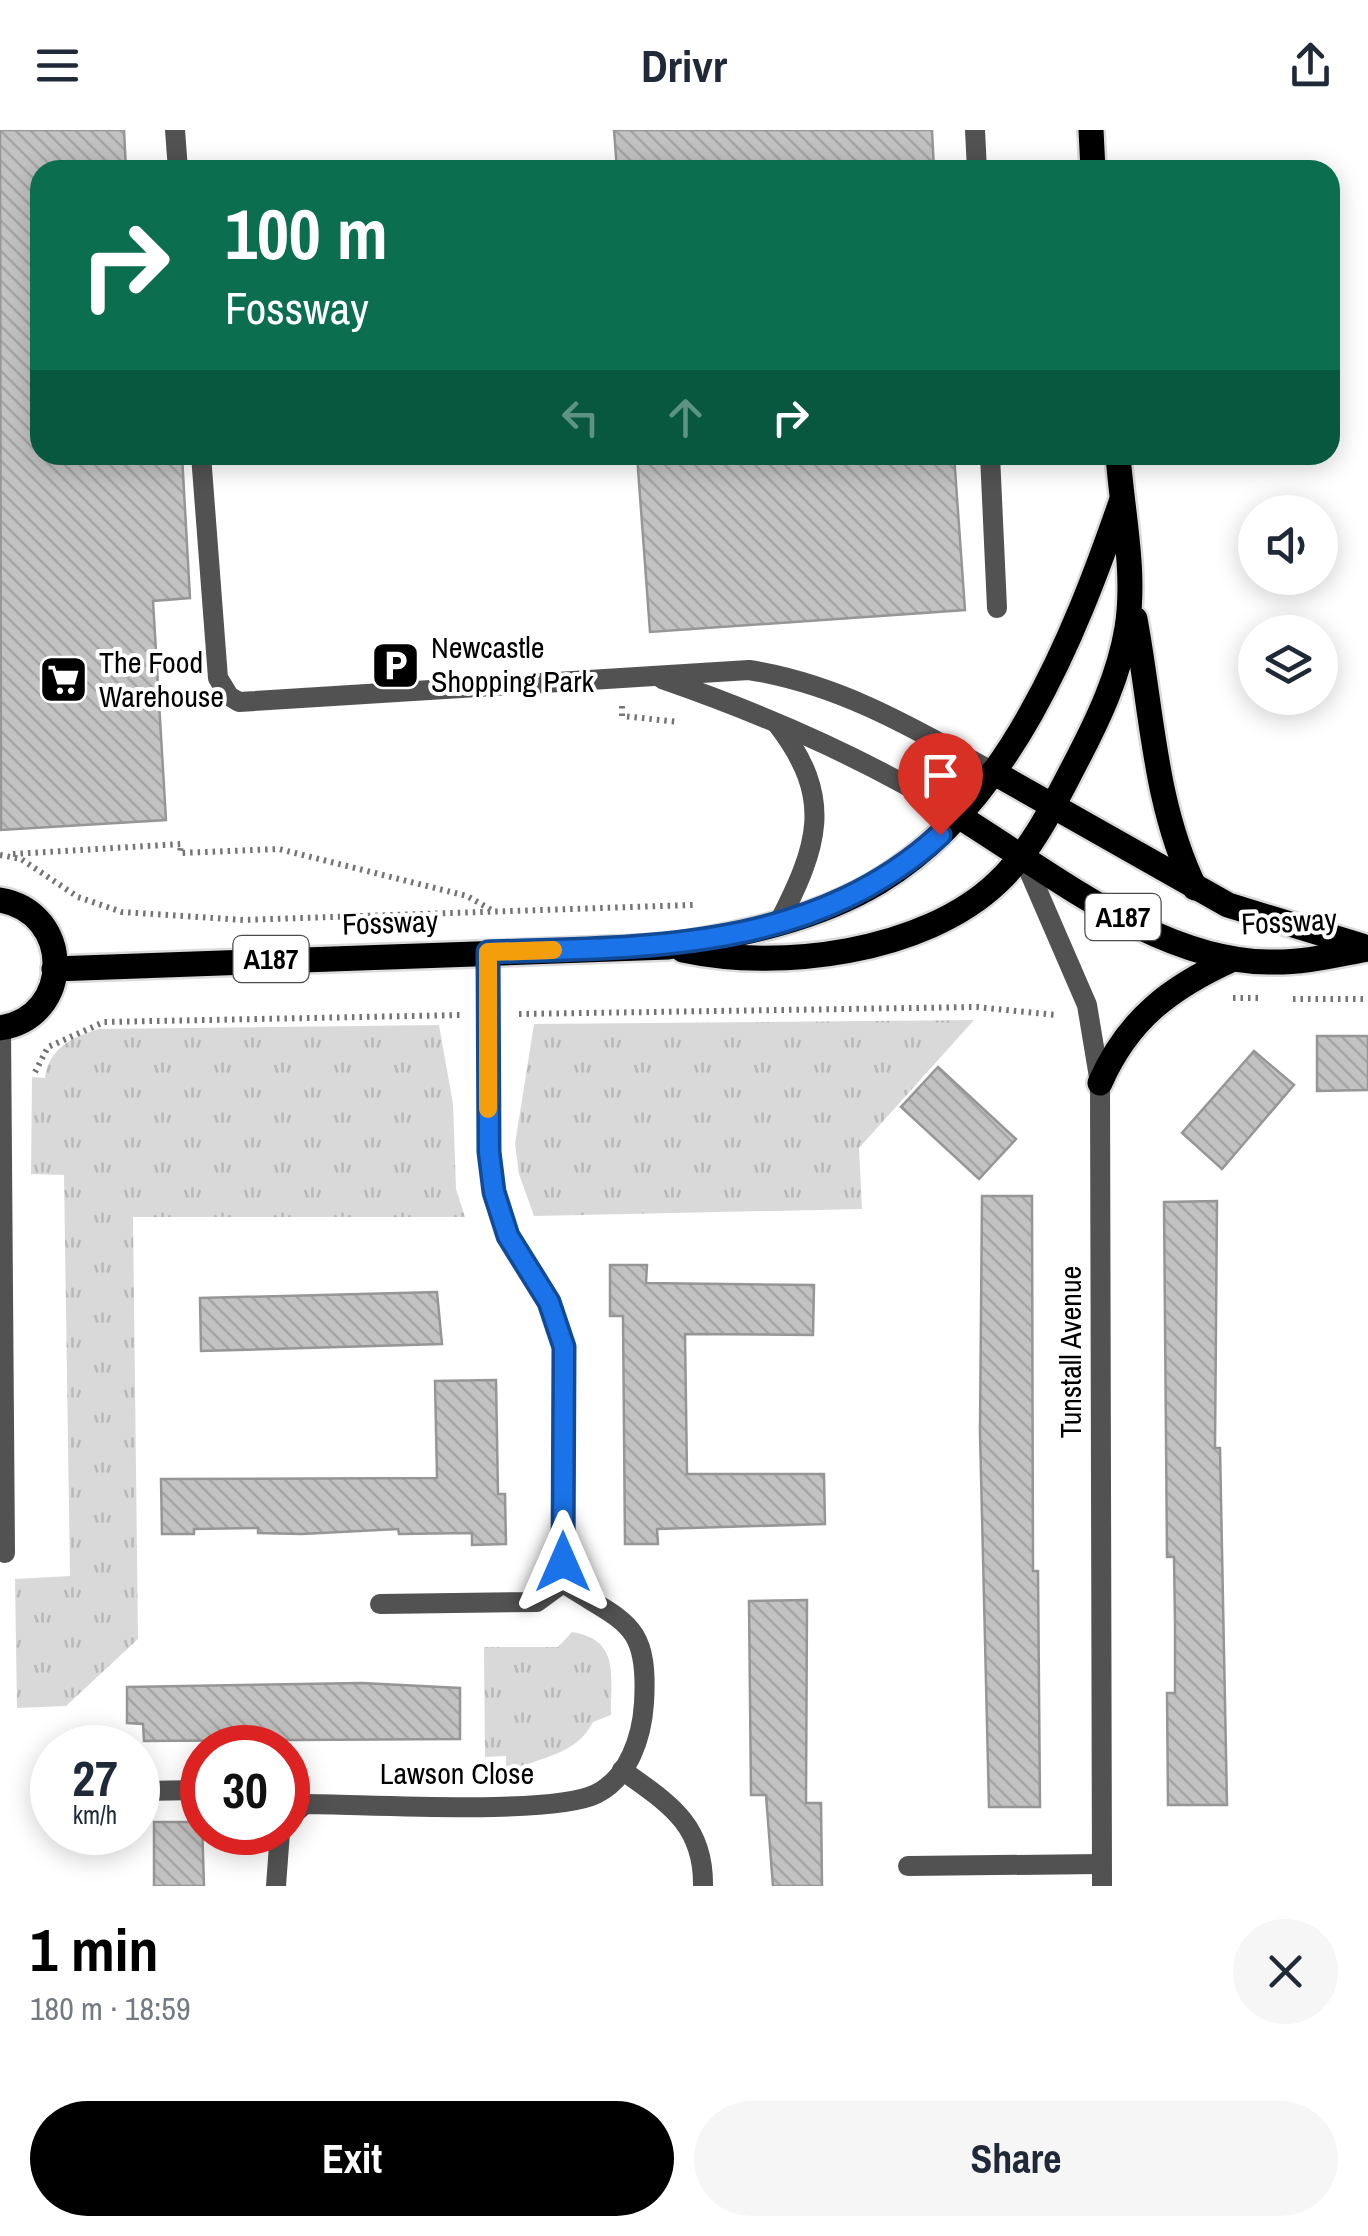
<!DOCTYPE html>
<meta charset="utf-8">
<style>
body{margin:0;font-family:"Archivo Narrow",sans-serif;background:#f6f6f7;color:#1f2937;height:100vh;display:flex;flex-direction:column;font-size:38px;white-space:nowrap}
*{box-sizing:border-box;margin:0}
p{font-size:32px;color:#747a83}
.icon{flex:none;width:55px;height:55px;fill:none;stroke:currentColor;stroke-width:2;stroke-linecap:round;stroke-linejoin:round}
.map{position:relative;height:1756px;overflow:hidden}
.side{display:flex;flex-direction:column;background:#fff;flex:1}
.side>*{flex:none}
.banner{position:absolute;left:30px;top:30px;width:1310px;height:305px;border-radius:30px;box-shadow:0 5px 25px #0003;background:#0b6e4f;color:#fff;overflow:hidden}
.controls{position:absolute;left:1238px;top:365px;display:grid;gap:20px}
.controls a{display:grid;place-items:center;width:100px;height:100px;border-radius:50%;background:#fff;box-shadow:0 5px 25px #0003;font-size:50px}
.speed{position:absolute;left:30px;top:1595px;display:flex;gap:20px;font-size:50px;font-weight:700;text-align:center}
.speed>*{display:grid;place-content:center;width:130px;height:130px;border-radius:50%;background:#fff;box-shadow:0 5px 25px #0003;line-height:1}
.speed small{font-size:25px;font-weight:400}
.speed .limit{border:15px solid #d22;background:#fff;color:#111}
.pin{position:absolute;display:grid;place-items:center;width:85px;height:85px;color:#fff;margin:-102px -42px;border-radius:50% 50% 50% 0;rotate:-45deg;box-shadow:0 0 10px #0007}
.pin .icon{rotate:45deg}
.me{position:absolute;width:110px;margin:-55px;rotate:0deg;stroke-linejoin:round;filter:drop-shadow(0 0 8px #0008)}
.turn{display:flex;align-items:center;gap:35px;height:210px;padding:0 30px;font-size:45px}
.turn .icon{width:130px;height:130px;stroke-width:2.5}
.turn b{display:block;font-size:70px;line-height:85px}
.lanes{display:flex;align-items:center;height:95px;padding:0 30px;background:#0003;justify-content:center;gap:50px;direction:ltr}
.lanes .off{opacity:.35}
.round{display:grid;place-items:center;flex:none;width:105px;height:105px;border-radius:52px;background:#f6f6f7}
.summary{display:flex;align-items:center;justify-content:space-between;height:170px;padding:0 30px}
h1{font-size:60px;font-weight:800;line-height:75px;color:#000}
.primary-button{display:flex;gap:20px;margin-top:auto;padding:20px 30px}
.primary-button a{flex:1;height:115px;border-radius:60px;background:#000;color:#fff;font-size:40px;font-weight:800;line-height:115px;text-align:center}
.primary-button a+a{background:#f6f6f7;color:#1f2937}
header{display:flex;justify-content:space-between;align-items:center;height:130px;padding:0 30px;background:#fff;font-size:45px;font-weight:800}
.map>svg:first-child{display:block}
</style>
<header><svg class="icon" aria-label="menu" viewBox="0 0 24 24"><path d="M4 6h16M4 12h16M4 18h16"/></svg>Drivr<svg class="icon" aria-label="share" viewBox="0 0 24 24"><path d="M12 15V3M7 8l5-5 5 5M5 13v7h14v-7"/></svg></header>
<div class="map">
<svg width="1368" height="1756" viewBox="0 0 1368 1756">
<defs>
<pattern id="grass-tufts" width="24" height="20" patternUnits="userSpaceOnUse" patternTransform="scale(2.5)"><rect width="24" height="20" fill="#d9d9d9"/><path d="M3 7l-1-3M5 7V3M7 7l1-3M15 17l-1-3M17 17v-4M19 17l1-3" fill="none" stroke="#b8b8b8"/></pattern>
<pattern id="building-back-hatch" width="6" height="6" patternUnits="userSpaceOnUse" patternTransform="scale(2.5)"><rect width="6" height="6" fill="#c2c2c2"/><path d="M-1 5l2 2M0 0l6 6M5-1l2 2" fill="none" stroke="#a5a5a5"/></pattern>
</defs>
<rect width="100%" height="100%" fill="#fff"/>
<!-- grass -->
<g fill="url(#grass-tufts)">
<polygon points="974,890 859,1018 862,1079 534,1086 519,1044 515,1014 534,894"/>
<path d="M 439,895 L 453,974 L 456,1059 L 465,1087 L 133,1087 L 138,1509 L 66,1576 L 17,1578 L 15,1449 L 70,1446 L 64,1045 L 31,1044 L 32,947 L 45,948 C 49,918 72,907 99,899 Z"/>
<path d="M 572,1502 C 621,1510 610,1546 611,1585 L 593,1592 C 576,1627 537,1626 506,1644 L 506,1626 L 485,1627 L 484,1517 L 558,1517 Z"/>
</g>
<!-- building -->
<g fill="url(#building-back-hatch)" stroke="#969696" stroke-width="2.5">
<polygon points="0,0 124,0 126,40 40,40 40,325 182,325 190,468 153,471 166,690 1,700"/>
<polygon points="614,0 932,0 934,40 617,40"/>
<polygon points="637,325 954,325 965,480 650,502"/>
<polygon points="1317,906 1368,906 1368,960 1317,961"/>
<polygon points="1254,921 1294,955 1222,1039 1182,1003"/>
<polygon points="938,937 1016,1009 979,1049 901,977"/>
<polygon points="982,1066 1032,1066 1033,1441 1038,1441 1040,1677 989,1677 980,1302"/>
<polygon points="1217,1071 1215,1318 1220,1318 1227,1675 1168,1675 1167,1563 1175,1563 1175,1493 1174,1427 1167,1427 1164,1072"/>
<polygon points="610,1135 647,1135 646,1153 814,1155 813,1205 685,1204 687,1344 824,1344 825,1394 657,1399 658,1414 625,1414 623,1186 610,1186"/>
<polygon points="437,1162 442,1214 201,1221 200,1168"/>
<polygon points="496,1250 498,1364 505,1364 506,1414 472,1415 472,1403 399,1404 398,1399 302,1404 258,1403 258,1398 194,1399 194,1404 162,1404 161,1349 437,1348 435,1251"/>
<polygon points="807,1470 806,1673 821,1673 822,1756 773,1756 766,1665 751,1665 749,1471"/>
<polygon points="362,1553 460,1558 460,1609 144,1611 143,1594 127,1593 127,1557"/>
<polygon points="154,1692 202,1692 204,1756 154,1756"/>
</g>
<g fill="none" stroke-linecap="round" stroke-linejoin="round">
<defs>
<g id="primary">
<polyline points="1091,0 1093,40"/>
<path d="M 1135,489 C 1152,580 1154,674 1195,758"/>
<polyline points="993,642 1228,775 1362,816"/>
<path d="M 960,687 C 1051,743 1159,831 1269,832 C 1303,833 1335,825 1368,819"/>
<path d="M 0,770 C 73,782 74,887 0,898"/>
<path d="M 683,820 C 779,841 924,823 998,752 C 1033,719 1054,674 1076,632 C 1098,590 1119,546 1127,498 C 1136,441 1122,382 1118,325"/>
<path d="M 54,839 L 668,817 C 740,805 816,790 879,752 C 1008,674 1074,508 1121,372"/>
<path d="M 1100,953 C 1128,889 1171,857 1233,829"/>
</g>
</defs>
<!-- primary casing -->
<use href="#primary" stroke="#dbdbdb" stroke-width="30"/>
<!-- path -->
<g stroke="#747474" stroke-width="6" stroke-dasharray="2.5 5" stroke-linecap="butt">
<polyline points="622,576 622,586 679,592"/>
<polyline points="13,724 181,714 180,723 279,719 467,766 495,782"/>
<polyline points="0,725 21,729 78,767 122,782 244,790 693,775"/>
<polyline points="1233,868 1260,868"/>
<polyline points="1293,869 1368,869"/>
<polyline points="519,884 977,877 1056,885"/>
<polyline points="35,942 48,917 104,892 462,885"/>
</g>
<!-- service -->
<g stroke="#525252" stroke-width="20">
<polyline points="975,0 977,40"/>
<polyline points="990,325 997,478"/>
<polyline points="1,898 5,1423"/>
<polyline points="138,1661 202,1660"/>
</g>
<!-- minor -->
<g stroke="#525252" stroke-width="20">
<polyline points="175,0 178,40"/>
<path d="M 201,325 L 218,548 L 229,566 L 239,572 L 749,540 C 839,554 914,598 993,642"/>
<path d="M 662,549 C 766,585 866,628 960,687"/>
<path d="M 777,594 C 835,669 818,716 778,794"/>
<polyline points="1022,725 1087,875 1100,953 1102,1756"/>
<polyline points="380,1474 537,1472 563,1453"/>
<path d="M 622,1640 C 668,1673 704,1694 703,1756"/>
<path d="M 288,1689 L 305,1674 C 365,1674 551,1686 596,1664 C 629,1648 642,1606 644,1573 C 649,1491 624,1493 563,1453 L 564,1217 L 549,1171 L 507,1106 L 494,1062 L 489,1022 L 489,822"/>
<polyline points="908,1736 1101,1734"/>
<polyline points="276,1756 280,1702"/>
</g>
<!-- primary -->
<use href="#primary" stroke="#000" stroke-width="25"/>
</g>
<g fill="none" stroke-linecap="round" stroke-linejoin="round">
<defs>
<path id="route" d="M 563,1432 L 564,1217 L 549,1172 L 508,1106 L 494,1062 L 489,1022 L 488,822 C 651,817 811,821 940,705"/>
</defs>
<!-- route casing -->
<use href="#route" stroke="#114b97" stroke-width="25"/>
<!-- route -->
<use href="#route" stroke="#1a73e8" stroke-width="18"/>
<!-- slow -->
<polyline stroke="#f59e0b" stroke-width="18" points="488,979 488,822 553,820"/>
</g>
<!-- icons -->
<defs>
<symbol id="parking-square" viewBox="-11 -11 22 22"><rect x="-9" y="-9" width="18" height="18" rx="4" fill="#000" stroke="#fff"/><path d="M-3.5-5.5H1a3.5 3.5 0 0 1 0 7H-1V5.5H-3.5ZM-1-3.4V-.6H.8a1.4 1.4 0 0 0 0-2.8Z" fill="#fff"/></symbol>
<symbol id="supermarket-square" viewBox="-11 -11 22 22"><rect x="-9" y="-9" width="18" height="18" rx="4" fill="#000" stroke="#fff"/><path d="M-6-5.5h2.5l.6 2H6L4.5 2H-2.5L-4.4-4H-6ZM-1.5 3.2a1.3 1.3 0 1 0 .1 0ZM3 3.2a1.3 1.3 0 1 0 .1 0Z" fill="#fff"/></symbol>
</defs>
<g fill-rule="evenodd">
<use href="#parking-square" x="368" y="508" width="55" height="55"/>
<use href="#supermarket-square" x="36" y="522" width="55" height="55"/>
</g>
<g text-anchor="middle" stroke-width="8" stroke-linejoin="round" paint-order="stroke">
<!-- shield labels -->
<g fill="#fff" stroke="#4c4c4c" stroke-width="2.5">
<rect x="1085.5" y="764" width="75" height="46" rx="8"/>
<rect x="233.5" y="806" width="75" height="46" rx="8"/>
</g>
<g font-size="28" font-weight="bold" fill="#000">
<text x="1123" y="797">A187</text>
<text x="271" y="839">A187</text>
</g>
<!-- poi labels -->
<g font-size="30" fill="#000" stroke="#fff" text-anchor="start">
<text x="431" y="528">Newcastle<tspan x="431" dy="34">Shopping Park</tspan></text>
<text x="99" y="543">The Food<tspan x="99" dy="34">Warehouse</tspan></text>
</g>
<!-- street labels -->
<g font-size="30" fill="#000" stroke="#fff">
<text transform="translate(1289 792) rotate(-3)" y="10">Fossway</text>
<text transform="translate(390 793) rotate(-2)" y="10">Fossway</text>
<text transform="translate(1071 1222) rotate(-90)" y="10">Tunstall Avenue</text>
<text x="457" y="1654">Lawson Close</text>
</g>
</g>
</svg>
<div class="controls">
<a><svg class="icon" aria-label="sound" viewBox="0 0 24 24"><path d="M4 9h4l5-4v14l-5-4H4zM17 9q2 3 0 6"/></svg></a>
<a><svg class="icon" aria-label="layers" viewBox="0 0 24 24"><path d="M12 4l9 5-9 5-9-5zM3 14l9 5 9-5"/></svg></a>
</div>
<div class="speed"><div>27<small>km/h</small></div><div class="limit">30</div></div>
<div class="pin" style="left:940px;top:705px;background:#d93025"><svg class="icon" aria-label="arrive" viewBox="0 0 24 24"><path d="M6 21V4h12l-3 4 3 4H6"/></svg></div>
<svg class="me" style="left:563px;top:1432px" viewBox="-20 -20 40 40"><path d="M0-17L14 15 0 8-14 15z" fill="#1a73e8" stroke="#fff" stroke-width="4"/></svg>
<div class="banner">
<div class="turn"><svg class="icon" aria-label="right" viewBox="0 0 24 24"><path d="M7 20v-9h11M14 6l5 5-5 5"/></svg><div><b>100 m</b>Fossway</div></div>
<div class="lanes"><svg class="icon off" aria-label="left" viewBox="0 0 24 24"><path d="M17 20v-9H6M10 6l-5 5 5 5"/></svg><svg class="icon off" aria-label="ahead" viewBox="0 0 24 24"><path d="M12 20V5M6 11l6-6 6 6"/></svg><svg class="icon" aria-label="right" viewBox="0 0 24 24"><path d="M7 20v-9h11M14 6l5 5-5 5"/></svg></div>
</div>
</div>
<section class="side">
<div class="summary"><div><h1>1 min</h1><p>180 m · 18:59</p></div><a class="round"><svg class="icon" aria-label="close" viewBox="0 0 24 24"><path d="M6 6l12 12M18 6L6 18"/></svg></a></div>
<div class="primary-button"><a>Exit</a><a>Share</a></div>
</section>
